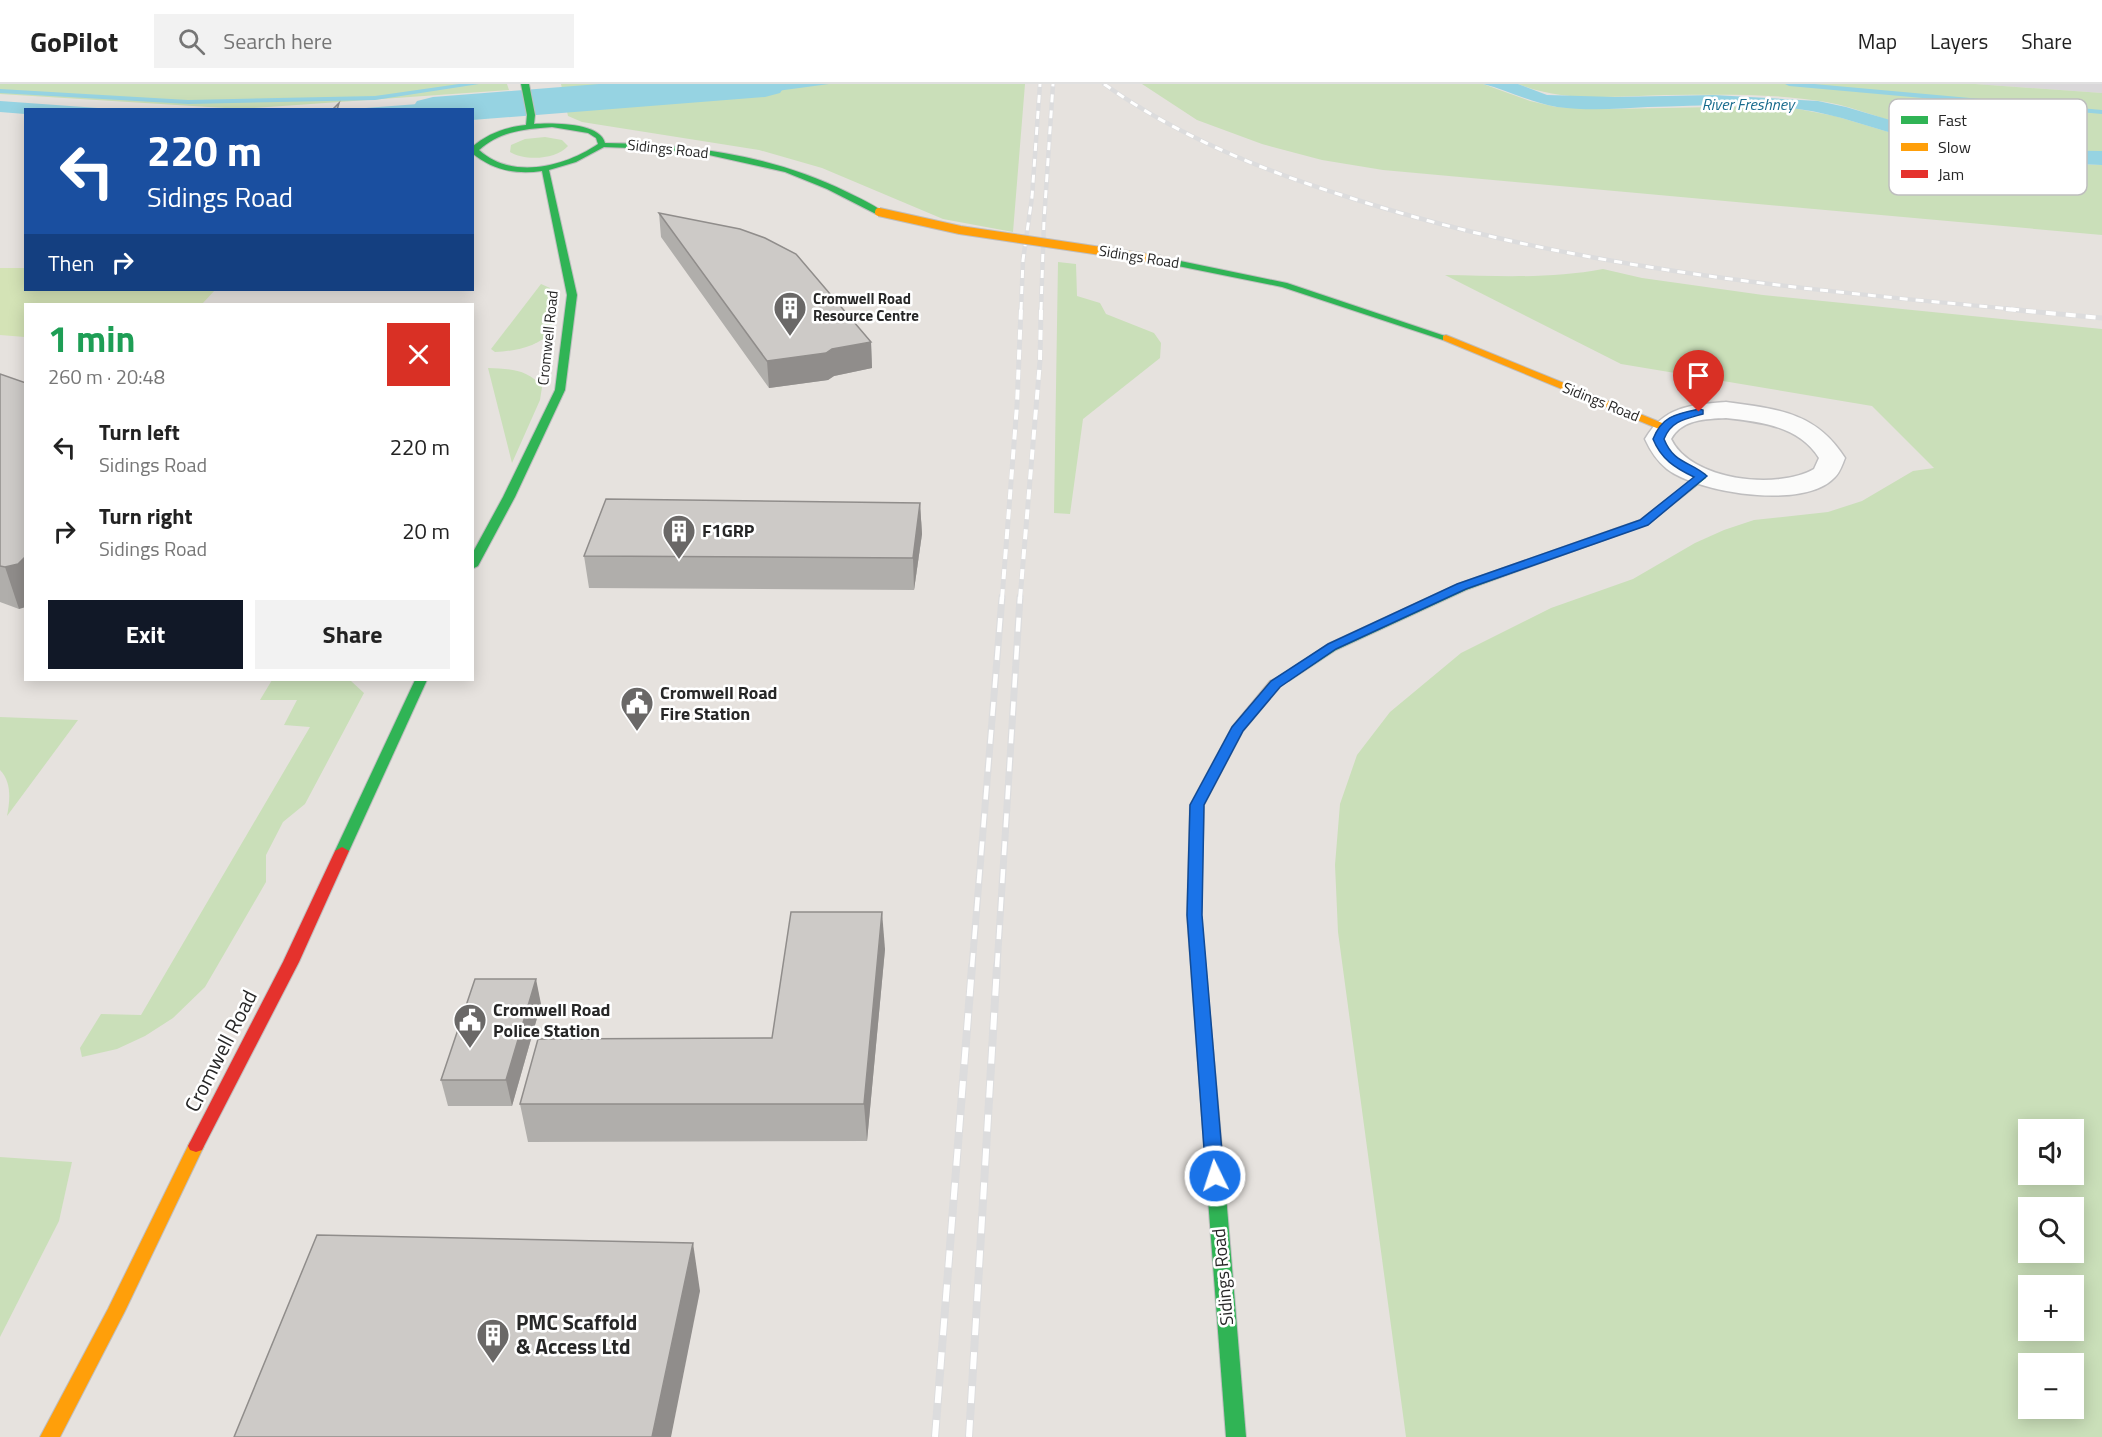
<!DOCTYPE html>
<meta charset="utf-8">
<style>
body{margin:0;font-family:"Titillium Web",sans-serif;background:#f2f2f2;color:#222;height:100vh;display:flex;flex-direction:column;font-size:22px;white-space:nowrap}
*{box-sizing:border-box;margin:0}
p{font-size:20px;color:#767676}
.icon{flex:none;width:33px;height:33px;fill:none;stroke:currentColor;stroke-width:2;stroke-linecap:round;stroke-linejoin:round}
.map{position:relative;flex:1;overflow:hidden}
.side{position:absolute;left:24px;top:219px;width:450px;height:378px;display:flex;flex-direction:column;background:#fff;border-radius:0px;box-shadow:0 3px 15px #0003}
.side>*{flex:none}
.hud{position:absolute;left:24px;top:24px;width:450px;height:183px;border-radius:0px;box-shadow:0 3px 15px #0003;background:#1a4fa0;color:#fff;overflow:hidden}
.controls{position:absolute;left:2018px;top:1035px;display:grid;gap:12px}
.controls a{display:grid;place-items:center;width:66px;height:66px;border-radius:0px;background:#fff;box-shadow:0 3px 15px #0003;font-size:30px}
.pin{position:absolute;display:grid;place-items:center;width:51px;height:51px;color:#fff;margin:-62px -26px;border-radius:50% 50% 50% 0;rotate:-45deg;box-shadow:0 0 6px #0007}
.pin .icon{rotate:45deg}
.me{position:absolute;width:66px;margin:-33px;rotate:356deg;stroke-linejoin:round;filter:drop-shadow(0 0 4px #0008)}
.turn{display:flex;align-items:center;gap:21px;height:126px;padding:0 24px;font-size:27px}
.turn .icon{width:78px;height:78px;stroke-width:2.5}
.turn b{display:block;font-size:42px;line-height:51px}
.then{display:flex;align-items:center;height:57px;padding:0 24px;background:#0003;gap:12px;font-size:22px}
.round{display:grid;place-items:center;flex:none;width:63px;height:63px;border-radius:0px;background:#f2f2f2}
.overview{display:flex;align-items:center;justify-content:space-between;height:102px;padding:0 24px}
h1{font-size:36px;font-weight:700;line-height:45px;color:#1e9e55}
.cta{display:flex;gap:12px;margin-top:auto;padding:12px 24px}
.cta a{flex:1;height:69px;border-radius:0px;background:#111827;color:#fff;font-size:24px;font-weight:700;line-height:69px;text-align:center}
.cta a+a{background:#f2f2f2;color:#222}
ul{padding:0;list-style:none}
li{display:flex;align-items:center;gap:18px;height:84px;padding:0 24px}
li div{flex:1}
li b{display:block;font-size:22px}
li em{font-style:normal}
header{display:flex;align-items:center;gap:36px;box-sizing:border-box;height:84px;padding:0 30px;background:#fff;border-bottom:2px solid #e0e0e0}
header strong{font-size:28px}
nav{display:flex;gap:33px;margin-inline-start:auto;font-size:21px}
.search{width:420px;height:54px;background:#f2f2f2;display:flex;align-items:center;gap:15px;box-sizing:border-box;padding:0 21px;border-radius:0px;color:#767676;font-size:22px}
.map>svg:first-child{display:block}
</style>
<header>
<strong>GoPilot</strong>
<div class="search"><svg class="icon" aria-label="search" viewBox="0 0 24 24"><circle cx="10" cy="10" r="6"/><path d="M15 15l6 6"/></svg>Search here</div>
<nav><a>Map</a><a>Layers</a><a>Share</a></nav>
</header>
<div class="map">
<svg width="2102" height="1353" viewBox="0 0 2102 1353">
<rect width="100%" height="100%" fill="#e6e2de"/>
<!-- industrial -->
<polygon fill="#d9d7d9" points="1975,0 2102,0 2102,9"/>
<!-- green -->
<g fill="#cadfb9" fill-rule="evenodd">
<polygon points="0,0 507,0 509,6 241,25 0,10"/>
<polygon points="561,0 1025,0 1013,148 943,135 822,84 759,66 582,38 568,32"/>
<polygon points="1142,0 1483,0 1530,17 1556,23 1611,25 1770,22 1798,25 1835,32 1912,55 1982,70 2055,79 2102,81 2102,151 1383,86 1322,76 1262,60 1197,36"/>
<path d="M 1518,0 L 1975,0 L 2102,9 L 2102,67 C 2041,68 1981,61 1922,46 C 1889,38 1859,24 1826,18 C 1774,9 1719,11 1667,11 C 1617,12 1565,19 1518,0 Z"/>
<path d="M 545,53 L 562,56 L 568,62 C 556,76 524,77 510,68 L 511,61 L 525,55 Z"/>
<polygon points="1058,178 1076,180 1077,212 1100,219 1106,230 1154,249 1161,259 1160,274 1083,335 1070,430 1054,429"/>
<path d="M 1603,185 L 1642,194 L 1763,211 L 2102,245 L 2102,1353 L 1406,1353 L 1338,848 L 1335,781 L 1340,720 L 1357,671 L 1390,628 L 1461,569 L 1551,524 L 1633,495 L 1695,459 L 1724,446 L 1754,436 L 1828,428 L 1862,417 L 1913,387 L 1934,384 L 1872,322 L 1621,280 L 1445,191 C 1498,192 1551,195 1603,185 ZM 2028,1046 L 2073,1046 L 2073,1090 L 2028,1090 ZM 2028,1124 L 2073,1124 L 2073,1168 L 2028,1168 ZM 2028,1202 L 2073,1202 L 2073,1246 L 2028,1246 ZM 2028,1280 L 2073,1280 L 2073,1324 L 2028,1324 Z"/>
<path d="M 541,200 L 550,204 L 552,247 C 538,263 515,267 495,268 L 491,265 Z"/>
<path d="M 488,284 C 509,285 528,285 542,303 L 540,316 L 512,379 Z"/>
<polygon points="272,596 351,597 364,609 305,720 283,738 266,771 266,798 205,903 173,934 145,952 117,965 82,973 80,964 101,930 141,931 310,643 284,641 297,616 260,616"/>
<path d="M 0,633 L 78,636 L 7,732 C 10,717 12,698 0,686 Z"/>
<polygon points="0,1073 72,1078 59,1137 0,1253"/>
</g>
<!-- pitch -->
<polygon fill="#d4e3b6" points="0,184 25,184 26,206 215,206 202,220 26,220 25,253 0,251"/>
<!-- water -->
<g fill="#96d3e2">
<polygon points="732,0 829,0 740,12 571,23 569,9"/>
<path d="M 1483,0 L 1518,0 L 1547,11 L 1615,13 L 1714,11 L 1818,17 L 1846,23 L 1924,46 L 2024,66 L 2102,67 L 2102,81 C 2038,79 1975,71 1913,55 C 1874,45 1838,30 1798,25 C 1749,18 1697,22 1648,23 C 1618,25 1587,27 1557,23 C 1531,19 1508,6 1483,0 Z"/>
<polygon points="498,14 502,26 473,28 472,26 352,25"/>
<polygon points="0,17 112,25 26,26 25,30 0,28"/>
</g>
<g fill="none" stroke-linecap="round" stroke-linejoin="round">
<!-- stream -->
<g fill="#96d3e2" fill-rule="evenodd">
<polygon points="459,0 479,0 375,16 188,20 0,9 0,5 188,16 375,12"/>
<polygon points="1785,0 1814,0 2102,26 2102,30 1789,2"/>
</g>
<!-- river -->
<polygon fill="#96d3e2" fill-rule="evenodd" points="599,0 786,0 780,9 765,13 472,36 472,26 411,26 417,17 433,13"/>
<defs>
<path id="street" d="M 1726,318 C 1777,325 1816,328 1845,374 C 1842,381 1840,389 1834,394 C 1804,426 1698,409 1667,385 C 1657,377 1650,366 1645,355 C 1664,322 1691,321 1726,318 ZM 1726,334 C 1761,338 1799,342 1819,374 L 1814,385 C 1778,406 1691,397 1671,355 C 1682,335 1706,335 1726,334 Z"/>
<g id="fast">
<path d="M 521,0 L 529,0 L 535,31 L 534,40 C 551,39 600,38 605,59 C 689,60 772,71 847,108 C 859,114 873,120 883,128 L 876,130 L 827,105 L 785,88 L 709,71 L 656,65 L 604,63 L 576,78 L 549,86 L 577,211 L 565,306 L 515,413 L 478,482 L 472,485 L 472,470 L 503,413 L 555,306 L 567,211 L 542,87 C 516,91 492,86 472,69 L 472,63 C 488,49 506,43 526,41 L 527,31 ZM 552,43 L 588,49 L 596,54 L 598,60 C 564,83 512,96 479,66 C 500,47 525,45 552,43 Z"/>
<polygon points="1161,173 1287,199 1451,254 1443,256 1282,203 1158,178 1157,176"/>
<polygon points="1702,389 1706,390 1706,394 1648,440 1466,506 1336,566 1289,597 1279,597 1278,594 1328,560 1458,500 1640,436"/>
<polygon points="415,596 427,596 349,767 342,771 337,770 335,767"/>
<polygon points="1214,1069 1220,1070 1223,1075 1246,1353 1226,1353 1205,1075 1208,1070"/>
</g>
<g id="slow">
<polygon points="1446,251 1667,341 1668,343 1667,345 1659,345 1443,256 1443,252"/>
<polygon points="1284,590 1290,594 1280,603 1243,647 1204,721 1201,831 1223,1075 1220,1080 1214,1081 1208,1080 1205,1075 1187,831 1190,721 1232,643 1270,597"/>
<polygon points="196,1056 202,1058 204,1062 125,1227 60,1353 40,1353 108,1225 188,1062 190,1058"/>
</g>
<polygon id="jam" points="342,763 349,767 299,878 202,1066 196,1068 190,1066 188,1062 283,878 335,767"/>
</defs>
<!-- street casing -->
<use href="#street" stroke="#bfbebf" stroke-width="3"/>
<!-- fast casing -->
<use href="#fast" stroke="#bfbebf" stroke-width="2"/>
<!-- slow casing -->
<use href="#slow" stroke="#bfbebf" stroke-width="2"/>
<!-- jam casing -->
<use href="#jam" stroke="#bfbebf" stroke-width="2"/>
<!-- street -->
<use href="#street" fill="#fbfbfa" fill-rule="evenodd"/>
<!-- fast -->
<use href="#fast" fill="#30b455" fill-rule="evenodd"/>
<!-- slow -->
<use href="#slow" fill="#ff9f0a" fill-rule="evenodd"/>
<!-- jam -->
<use href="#jam" fill="#e5322d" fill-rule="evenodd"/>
<defs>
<g id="rail-far3">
<path d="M 1104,0 C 1179,53 1264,87 1351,114 C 1569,184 1796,205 2022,226"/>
<polyline points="1021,226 1023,176 1032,113 1040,0"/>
<polyline points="1041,226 1044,137 1053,0"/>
</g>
<g id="rail-far2">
<polyline points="2006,225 2102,234"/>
<polyline points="1002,515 1017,321 1021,225"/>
<polyline points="1020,515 1040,277 1041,225"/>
</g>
<g id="rail-far1">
<polyline points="972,883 1002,513"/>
<polyline points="997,883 1020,513"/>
</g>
<g id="rail">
<polyline points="935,1353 972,882"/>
<polyline points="969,1353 997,882"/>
</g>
</defs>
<!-- rail-far3 casing -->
<use href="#rail-far3" stroke="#dcdcdd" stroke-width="4.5"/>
<!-- rail-far2 casing -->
<use href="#rail-far2" stroke="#dcdcdd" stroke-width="5"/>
<!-- rail-far1 casing -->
<use href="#rail-far1" stroke="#dcdcdd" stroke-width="7"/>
<!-- rail casing -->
<use href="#rail" stroke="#dcdcdd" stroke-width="8"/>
<!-- rail-far3 -->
<use href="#rail-far3" stroke="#fff" stroke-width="3" stroke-dasharray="8" stroke-linecap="butt"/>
<!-- rail-far2 -->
<use href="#rail-far2" stroke="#fff" stroke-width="4" stroke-dasharray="10" stroke-linecap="butt"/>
<!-- rail-far1 -->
<use href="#rail-far1" stroke="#fff" stroke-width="4.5" stroke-dasharray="14" stroke-linecap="butt"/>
<!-- rail -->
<use href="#rail" stroke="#fff" stroke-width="6" stroke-dasharray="17" stroke-linecap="butt"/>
<defs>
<polyline id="slow-bridge" points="879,128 960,146 1161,176"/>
</defs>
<!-- slow-bridge casing -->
<use href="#slow-bridge" stroke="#bfbebf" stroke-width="10" stroke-linecap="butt"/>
<!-- slow-bridge -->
<use href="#slow-bridge" stroke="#ff9f0a" stroke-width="8"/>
</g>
<!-- wall -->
<g fill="#b0aeab">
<polygon points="659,129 871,258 872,284 834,292 828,296 769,304 661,153"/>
<polygon points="0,290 19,525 0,518"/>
<polygon points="920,419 922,450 914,506 589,504 584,472"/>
<polygon points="885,865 867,1057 528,1058 520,1020 772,954"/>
<polygon points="541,920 512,1022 448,1022 441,996"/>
</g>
<!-- shaded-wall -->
<g fill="#908d8b">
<polygon points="871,258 872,284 834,292 828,296 769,304 767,277"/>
<polygon points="920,419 922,450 914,506 913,474"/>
<polygon points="26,472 26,523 19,525 5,483"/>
<polygon points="882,828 885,865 867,1057 864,1020"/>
<polygon points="536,895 541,920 512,1022 506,996"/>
<polygon points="693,1159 700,1207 671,1353 652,1353"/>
</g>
<!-- building -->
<g fill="#cdcac7" stroke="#908d8b" stroke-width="1.5">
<polygon points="339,19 337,26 332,26"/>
<polygon points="659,129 740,145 765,154 796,170 871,258 832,265 826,269 767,277"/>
<polygon points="0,290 26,299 26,472 18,480 5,483 0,482"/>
<polygon points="606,415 920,419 913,474 584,472"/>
<polygon points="791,828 882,828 864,1020 520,1020 538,955 772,954"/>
<polygon points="475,895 536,895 506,996 441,996"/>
<polygon points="317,1151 693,1159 652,1353 234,1353"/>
</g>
<!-- route -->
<path fill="#1a73e8" stroke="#114b97" stroke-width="1.5" d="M 1699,325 L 1703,326 L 1703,330 C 1685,335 1671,337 1664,355 C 1674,380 1690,377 1707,392 L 1648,441 L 1466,505 L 1336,565 L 1280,603 L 1243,647 L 1204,721 L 1202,831 L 1224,1092 L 1221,1097 L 1215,1099 L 1209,1097 L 1206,1092 L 1187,831 L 1190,721 L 1232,643 L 1271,597 L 1328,560 L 1457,500 L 1640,436 L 1694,393 C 1675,384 1661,375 1653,355 C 1662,332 1676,330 1699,325 Z"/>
<!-- icons -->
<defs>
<symbol id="building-pin" viewBox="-11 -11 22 30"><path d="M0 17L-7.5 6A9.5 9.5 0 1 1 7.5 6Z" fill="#6a6867" stroke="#fff"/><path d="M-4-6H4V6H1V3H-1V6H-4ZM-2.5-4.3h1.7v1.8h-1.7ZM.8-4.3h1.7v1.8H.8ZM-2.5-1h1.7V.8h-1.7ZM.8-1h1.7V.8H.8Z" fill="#fff"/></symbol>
<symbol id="civic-pin" viewBox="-11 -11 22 30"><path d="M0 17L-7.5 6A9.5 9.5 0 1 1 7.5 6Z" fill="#6a6867" stroke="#fff"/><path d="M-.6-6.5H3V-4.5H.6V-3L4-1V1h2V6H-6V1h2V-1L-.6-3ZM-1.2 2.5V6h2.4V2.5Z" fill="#fff"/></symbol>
</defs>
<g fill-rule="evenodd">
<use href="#building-pin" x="771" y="205" width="38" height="52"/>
<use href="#building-pin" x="660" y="428" width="38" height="52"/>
<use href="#civic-pin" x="618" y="600" width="38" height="52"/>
<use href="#civic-pin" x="451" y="917" width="38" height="52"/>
<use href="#building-pin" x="474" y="1232" width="38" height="52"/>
</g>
<g text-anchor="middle" stroke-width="5" stroke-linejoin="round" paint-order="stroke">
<!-- far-street labels -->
<g font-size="15" fill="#272727" stroke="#fff">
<text transform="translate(668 65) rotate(6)" y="5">Sidings Road</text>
<text transform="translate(1139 173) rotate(9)" y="5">Sidings Road</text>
<text transform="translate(548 254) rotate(-84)" y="5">Cromwell Road</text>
<text transform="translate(1601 318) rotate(22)" y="5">Sidings Road</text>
</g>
<!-- far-poi labels -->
<g font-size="15" font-weight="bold" fill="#272727" stroke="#fff" text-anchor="start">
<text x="813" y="220">Cromwell Road<tspan x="813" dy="17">Resource Centre</tspan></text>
</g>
<!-- far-water labels -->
<g font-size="16" font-style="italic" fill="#176a8c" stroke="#fff">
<text x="1748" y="26">River Freshney</text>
</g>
<!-- poi labels -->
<g font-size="18" font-weight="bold" fill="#272727" stroke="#fff" text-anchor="start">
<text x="702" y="453">F1GRP</text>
<text x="660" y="615">Cromwell Road<tspan x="660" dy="21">Fire Station</tspan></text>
<text x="493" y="932">Cromwell Road<tspan x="493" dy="21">Police Station</tspan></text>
</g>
<!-- street labels -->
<g font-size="18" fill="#272727" stroke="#fff">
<text transform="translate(1223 1193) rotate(-95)" y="6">Sidings Road</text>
</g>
<!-- near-street labels -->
<g font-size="21" fill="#272727" stroke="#fff">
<text transform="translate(221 967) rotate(-63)" y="7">Cromwell Road</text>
</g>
<!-- near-poi labels -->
<g font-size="21" font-weight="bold" fill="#272727" stroke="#fff" text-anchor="start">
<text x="516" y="1246">PMC Scaffold<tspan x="516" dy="24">&amp; Access Ltd</tspan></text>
</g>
</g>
<!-- legend -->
<rect x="1889" y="15" width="198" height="96" rx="9" fill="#fff" stroke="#bebebe" stroke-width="1.5"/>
<rect x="1901" y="32" width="27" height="8" fill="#30b455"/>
<rect x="1901" y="59" width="27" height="8" fill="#ff9f0a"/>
<rect x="1901" y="86" width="27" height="8" fill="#e5322d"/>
<g font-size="16" fill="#272727">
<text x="1938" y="42">Fast</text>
<text x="1938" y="69">Slow</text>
<text x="1938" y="96">Jam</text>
</g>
</svg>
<div class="controls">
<a><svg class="icon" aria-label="sound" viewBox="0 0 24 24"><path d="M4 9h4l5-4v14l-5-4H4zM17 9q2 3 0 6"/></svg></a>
<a><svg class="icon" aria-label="search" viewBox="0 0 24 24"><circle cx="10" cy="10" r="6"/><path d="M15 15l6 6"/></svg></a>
<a>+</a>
<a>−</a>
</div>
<div class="pin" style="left:1699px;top:328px;background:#d93025"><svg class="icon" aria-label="arrive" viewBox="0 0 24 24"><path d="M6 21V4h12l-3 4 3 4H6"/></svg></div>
<svg class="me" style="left:1215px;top:1092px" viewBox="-20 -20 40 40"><circle r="17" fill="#1a73e8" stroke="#fff" stroke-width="3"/><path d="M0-11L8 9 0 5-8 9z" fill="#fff"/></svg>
<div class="hud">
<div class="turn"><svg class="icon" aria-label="left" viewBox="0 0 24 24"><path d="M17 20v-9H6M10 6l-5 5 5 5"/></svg><div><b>220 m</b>Sidings Road</div></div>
<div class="then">Then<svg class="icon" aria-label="right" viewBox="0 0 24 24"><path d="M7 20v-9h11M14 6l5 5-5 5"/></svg></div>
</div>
<section class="side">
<div class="overview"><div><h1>1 min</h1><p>260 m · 20:48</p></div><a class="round" style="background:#d93025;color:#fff"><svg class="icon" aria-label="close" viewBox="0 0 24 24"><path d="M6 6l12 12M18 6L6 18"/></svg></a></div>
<ul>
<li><svg class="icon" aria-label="left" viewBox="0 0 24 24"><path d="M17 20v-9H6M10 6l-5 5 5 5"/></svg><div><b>Turn left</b><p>Sidings Road</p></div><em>220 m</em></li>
<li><svg class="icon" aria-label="right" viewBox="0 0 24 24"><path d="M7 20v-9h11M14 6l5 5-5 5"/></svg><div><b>Turn right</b><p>Sidings Road</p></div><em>20 m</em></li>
</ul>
<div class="cta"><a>Exit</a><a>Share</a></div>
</section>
</div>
